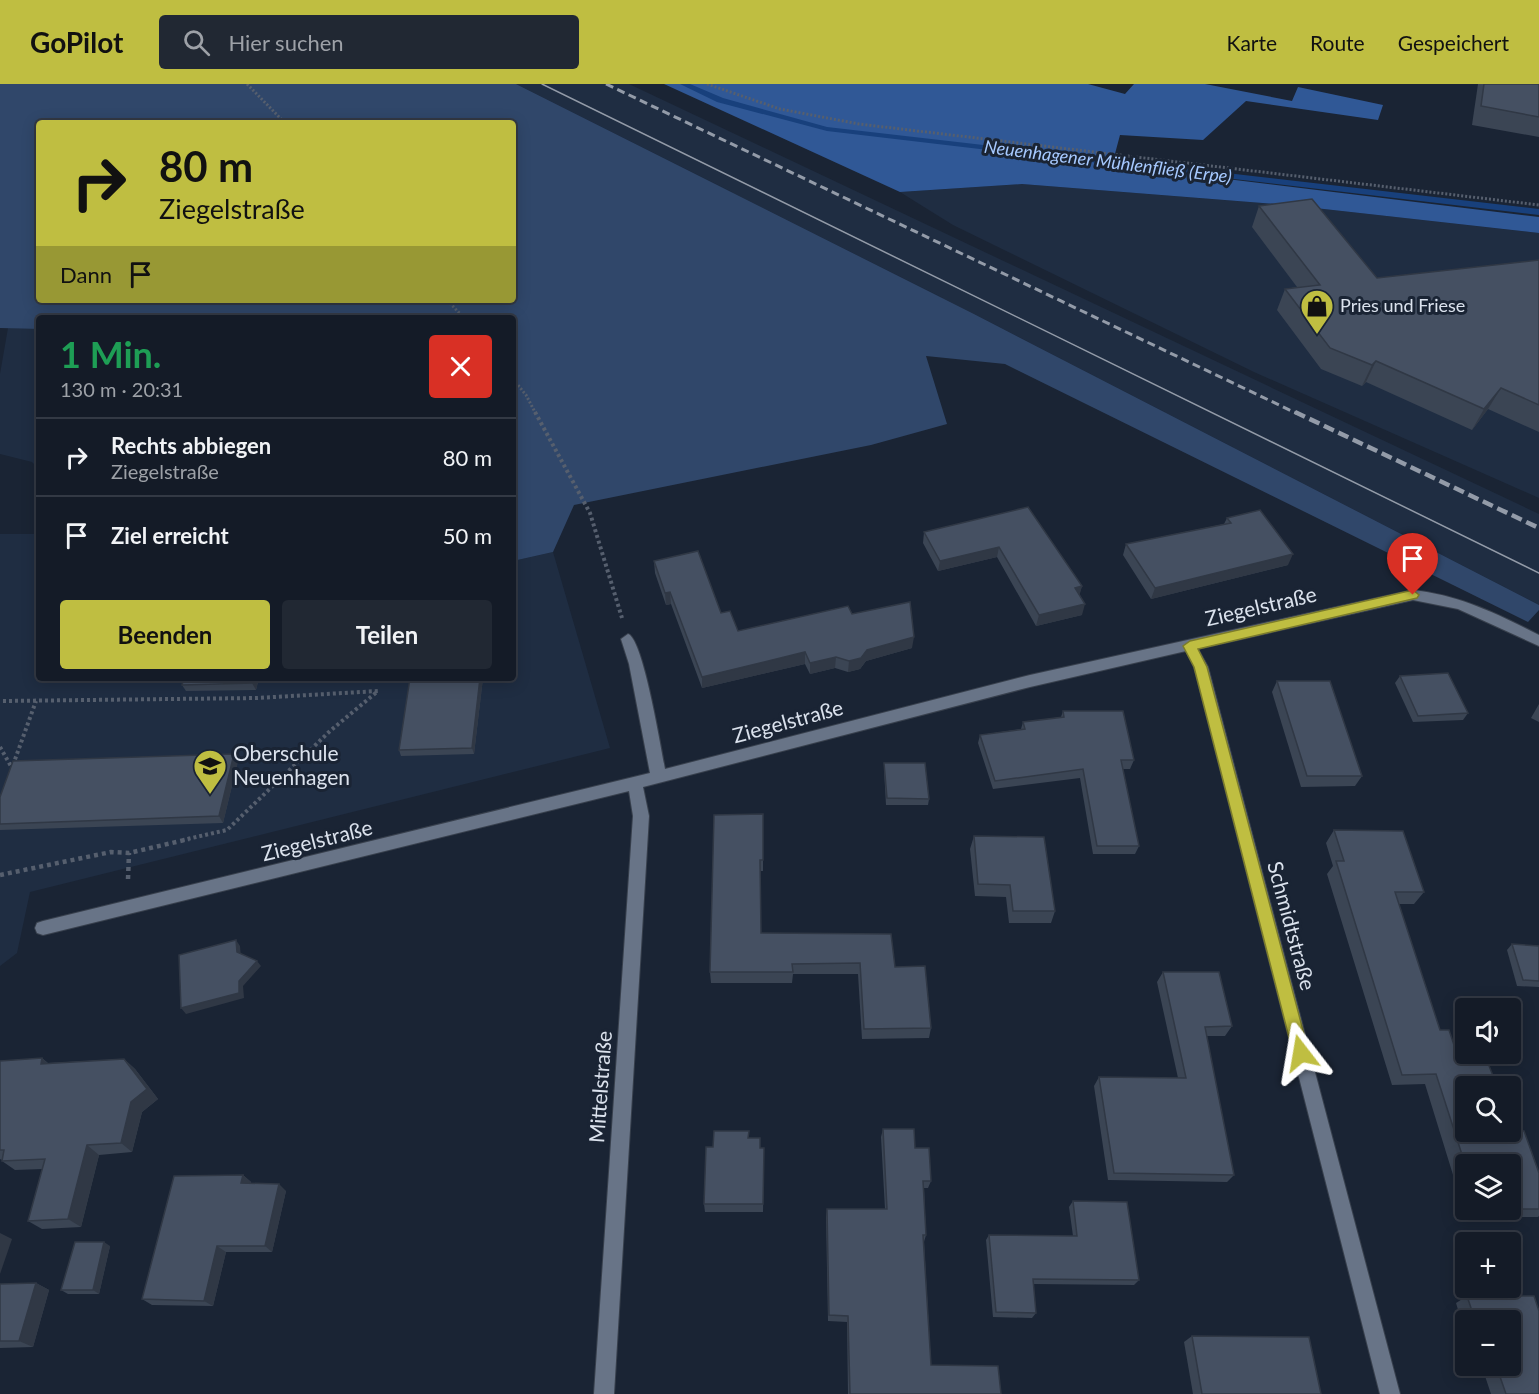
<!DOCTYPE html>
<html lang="de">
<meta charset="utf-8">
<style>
body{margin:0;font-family:Lato,sans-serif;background:#212833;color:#f1f3f6;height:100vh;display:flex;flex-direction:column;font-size:22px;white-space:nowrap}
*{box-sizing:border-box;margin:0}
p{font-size:20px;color:#9da1a7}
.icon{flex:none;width:33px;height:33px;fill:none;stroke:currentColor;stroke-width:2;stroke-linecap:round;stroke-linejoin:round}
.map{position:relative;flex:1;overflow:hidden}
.details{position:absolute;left:36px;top:231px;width:480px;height:366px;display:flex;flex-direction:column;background:#141b27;border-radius:6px;box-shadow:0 3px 15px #0003,0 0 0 2px #333944}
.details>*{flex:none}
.hud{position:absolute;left:36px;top:36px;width:480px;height:183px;border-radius:6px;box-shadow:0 3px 15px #0003,0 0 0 2px #333944;background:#bfbe41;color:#111;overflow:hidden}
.fabs{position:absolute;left:1455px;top:914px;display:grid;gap:12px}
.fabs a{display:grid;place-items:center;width:66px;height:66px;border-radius:6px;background:#141b27;box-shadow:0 3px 15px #0003,0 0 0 2px #333944;font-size:30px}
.pin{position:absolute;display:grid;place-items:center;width:51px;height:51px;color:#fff;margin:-62px -26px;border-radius:50% 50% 50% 0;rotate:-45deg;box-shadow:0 0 6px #0007}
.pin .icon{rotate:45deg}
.me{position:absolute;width:66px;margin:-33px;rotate:346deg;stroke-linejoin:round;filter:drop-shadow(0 0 4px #0008)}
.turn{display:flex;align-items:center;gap:21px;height:126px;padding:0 24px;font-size:27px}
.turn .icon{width:78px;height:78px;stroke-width:2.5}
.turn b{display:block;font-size:42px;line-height:51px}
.then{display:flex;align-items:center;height:57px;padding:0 24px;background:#0003;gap:12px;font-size:22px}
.round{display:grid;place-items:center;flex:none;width:63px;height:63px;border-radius:6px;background:#212833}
.headline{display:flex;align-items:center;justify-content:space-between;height:102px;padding:0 24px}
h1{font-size:36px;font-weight:700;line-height:45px;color:#1e9e55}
.cta{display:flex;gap:12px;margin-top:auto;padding:12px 24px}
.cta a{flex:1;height:69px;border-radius:6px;background:#bfbe41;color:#111;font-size:24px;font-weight:700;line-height:69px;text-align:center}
.cta a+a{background:#212833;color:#f1f3f6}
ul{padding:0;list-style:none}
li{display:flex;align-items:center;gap:18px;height:78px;padding:0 24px;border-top:2px solid #333944}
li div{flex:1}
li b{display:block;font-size:22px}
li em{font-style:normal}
header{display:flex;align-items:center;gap:36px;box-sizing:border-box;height:84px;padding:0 30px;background:#bfbe41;color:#111}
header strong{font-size:28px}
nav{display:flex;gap:33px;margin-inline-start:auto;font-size:21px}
.search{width:420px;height:54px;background:#212833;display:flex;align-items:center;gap:15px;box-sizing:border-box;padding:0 21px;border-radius:6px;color:#9da1a7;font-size:22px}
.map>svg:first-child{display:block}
</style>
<header>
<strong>GoPilot</strong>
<div class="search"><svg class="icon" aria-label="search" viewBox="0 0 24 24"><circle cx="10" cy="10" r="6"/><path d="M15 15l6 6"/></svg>Hier suchen</div>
<nav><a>Karte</a><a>Route</a><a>Gespeichert</a></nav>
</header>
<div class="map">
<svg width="1539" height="1310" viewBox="0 0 1539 1310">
<rect width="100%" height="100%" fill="#1a2434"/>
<!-- built -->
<g fill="#1f2d42">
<polygon points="516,0 629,0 1539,430 1539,521 974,230"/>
<polygon points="1022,100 1288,121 1539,149 1539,414 1254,288 953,141 900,108"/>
<polygon points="8,244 39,245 39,385 32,378 0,370 0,290"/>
<polygon points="0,450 39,450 39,594 513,594 513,477 553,468 610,664 30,808 17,869 0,882"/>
</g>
<!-- green -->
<path fill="#30476a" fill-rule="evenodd" d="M 0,0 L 516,0 L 974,230 L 1539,521 L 1539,526 L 1528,538 L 1005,280 L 926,272 L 947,340 L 871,361 L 574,421 L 553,468 L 513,477 L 513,234 L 39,234 L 39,245 L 0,244 ZM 39,39 L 513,39 L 513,216 L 39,216 Z"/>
<!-- forest -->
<polygon fill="#305896" points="664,0 1088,0 1125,10 1134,0 1205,0 1292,17 1298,3 1383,21 1378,36 1246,17 1203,56 1120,51 1112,81 1539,133 1539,149 1288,121 1022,100 900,108"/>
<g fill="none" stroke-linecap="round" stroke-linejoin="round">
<!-- stream -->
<polygon fill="#18407c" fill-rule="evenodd" points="680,0 690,0 723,14 827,43 1539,125 1539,131 827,47 717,18"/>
<defs>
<path id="minor" d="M 1413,506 C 1459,511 1498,530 1539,551 L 1539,562 L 1458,525 L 1413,516 L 1198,565 L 1208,583 L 1400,1310 L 1380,1310 L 1194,583 L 1186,567 L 1030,603 L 643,703 L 649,732 L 614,1310 L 594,1310 L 633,732 L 629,707 L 43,851 L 37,849 L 35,844 L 37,839 L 43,837 L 650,689 L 629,580 L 621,555 L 628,550 C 643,554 661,665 665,685 L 1030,591 Z"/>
</defs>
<!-- minor casing -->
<use href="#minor" stroke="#38404d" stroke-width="2"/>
<!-- path-far2 -->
<g stroke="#565f6e" stroke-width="3" stroke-dasharray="2 2" stroke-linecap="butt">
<polyline points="247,0 285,39"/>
<polyline points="707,0 780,25 859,40 1539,121"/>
<polyline points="447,216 464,234"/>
<polyline points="513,295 526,311 536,330"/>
</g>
<!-- path-far1 -->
<g stroke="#565f6e" stroke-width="4" stroke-dasharray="3 3" stroke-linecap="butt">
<polyline points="535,328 590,429 622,534"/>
<polyline points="3,617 257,614 378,607 330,647 227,746 183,756"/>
<polyline points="0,663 12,684"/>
<polyline points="13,681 36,617"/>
</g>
<!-- path -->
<g stroke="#565f6e" stroke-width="4.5" stroke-dasharray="4 4" stroke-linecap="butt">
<polyline points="0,791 111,768 129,769 189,755"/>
<polyline points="128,795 129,769"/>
</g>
<!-- minor -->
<use href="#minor" fill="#687487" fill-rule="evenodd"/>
<!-- tram -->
<polyline stroke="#939ba8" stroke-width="1.5" points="542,0 1539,489"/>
<!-- rail-far1 -->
<polyline stroke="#939ba8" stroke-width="3" stroke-dasharray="8 4.5" stroke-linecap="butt" points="606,0 1298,330"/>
<!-- rail -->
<polyline stroke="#939ba8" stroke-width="4.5" stroke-dasharray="11 5" stroke-linecap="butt" points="1295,328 1539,444"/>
</g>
<!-- wall -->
<g fill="#3b4554" fill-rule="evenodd">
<polygon points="1478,0 1539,0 1539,53 1472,41"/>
<polygon points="1259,122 1377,194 1539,176 1539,348 1488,325 1472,346 1366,298 1362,302 1321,285 1277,226 1285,205 1297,203 1252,143"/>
<polygon points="1028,423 1082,502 1079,511 1082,531 1036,542 997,473 938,487 923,459 924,448"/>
<polygon points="1227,434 1288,481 1151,515 1123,471 1126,460 1224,440"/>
<polygon points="654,477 721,529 738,547 852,530 912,564 866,577 860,585 848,588 835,584 810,590 805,580 702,604 671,520 666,521 655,489"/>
<polygon points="1400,592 1468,629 1463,636 1413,638 1395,599"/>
<polygon points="184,594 259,594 256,606 186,607 182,601"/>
<polygon points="483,594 474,670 401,672 399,666"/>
<polygon points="1277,597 1362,692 1355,702 1301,703 1272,608"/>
<polygon points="1539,620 1539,638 1531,634"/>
<polygon points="1063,627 1134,676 1130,685 1123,685 1139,762 1135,770 1093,770 1080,694 993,705 978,659 980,651 1021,645 1023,638 1061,633"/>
<polygon points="238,677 223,739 0,746 0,713"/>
<polygon points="884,679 929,715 928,721 886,721 884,686"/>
<polygon points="763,730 763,787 760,787 761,849 895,883 931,944 929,954 862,955 858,890 793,890 792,899 711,899 710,888"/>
<path d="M 1334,746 L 1424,808 L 1414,820 L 1399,820 L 1440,946 L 1514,1047 L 1539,1089 L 1539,1132 L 1538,1133 L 1466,1133 L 1425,1000 L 1392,1001 L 1327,790 L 1333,782 L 1326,759 ZM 1466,1080 L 1510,1125 L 1466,1125 Z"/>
<polygon points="974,752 1055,827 1051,839 1009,839 1006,813 975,812 970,765"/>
<polygon points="1512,860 1539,862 1539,903 1517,902 1507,866"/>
<polygon points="1163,888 1232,942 1225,952 1206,952 1234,1091 1227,1098 1108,1096 1094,1002 1099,993 1178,994 1157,898"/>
<polygon points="42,974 48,979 124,975 135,985 158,1015 142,1028 132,1068 99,1071 81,1143 42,1145 28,1137 43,1085 15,1086 2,1077 2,1076 0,1075 0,978"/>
<polygon points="883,1045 915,1064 931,1097 928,1104 924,1104 926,1151 924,1158 931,1281 1001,1310 848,1310 847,1238 828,1237 826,1133 827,1125 885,1125 881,1053"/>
<polygon points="749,1054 760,1064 764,1064 763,1128 705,1128 704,1120 713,1063"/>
<polygon points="243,1091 251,1098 250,1100 286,1107 272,1168 226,1168 213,1222 152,1221 142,1215"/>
<polygon points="1073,1117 1139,1196 1134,1201 1033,1200 1036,1229 1032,1234 993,1233 986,1156 989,1151 1073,1152 1069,1123"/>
<polygon points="110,1162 99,1210 68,1210 61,1206"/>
<polygon points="36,1199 49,1206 33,1263 0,1264 0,1200"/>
<polygon points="1467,1212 1534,1212 1539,1227 1539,1310 1491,1310 1483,1286 1476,1286 1474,1281 1510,1281 1510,1236 1466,1236 1466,1252 1456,1219"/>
<polygon points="1192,1252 1321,1310 1193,1310 1184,1258"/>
</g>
<!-- shaded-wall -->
<g fill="#303845">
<polygon points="1376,277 1366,298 1362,302 1372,281"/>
<polygon points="1501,304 1488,325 1472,346 1484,325"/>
<polygon points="999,463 997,473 938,487 940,477"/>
<polygon points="1293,470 1288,481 1151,515 1155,504"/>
<polygon points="1082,502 1079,513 1075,504"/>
<polygon points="670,508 671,520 666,521 665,509"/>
<polygon points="1085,520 1082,531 1036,542 1039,531"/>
<polygon points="914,553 912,564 866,577 860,585 848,588 849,577 867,566"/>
<polygon points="805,568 805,580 702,604 702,593"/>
<polygon points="836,573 835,584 810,590 810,579"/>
<polygon points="253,594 259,594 256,606 252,599"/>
<polygon points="480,594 483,594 474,670 472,664"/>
<polygon points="234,670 238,677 223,739 219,732"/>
<polygon points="236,856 240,862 241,874 237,868"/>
<polygon points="257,877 261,882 243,902 244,914 186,930 181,924 239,897"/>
<polygon points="42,974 54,985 41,980"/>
<polygon points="124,975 135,985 158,1015 142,1028 132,1068 121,1059"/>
<polygon points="87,1061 99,1071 81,1143 68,1135"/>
<polygon points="243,1091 251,1098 249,1107 241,1099"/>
<polygon points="279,1100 286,1107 272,1168 265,1162"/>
<polygon points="0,1149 12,1155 0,1190"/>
<polygon points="104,1158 110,1162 99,1210 93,1206"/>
<polygon points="217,1162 226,1168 213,1222 204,1217"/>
<polygon points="36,1199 49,1206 33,1263 19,1257"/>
</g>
<!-- building -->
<g fill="#455062" stroke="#303845" stroke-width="1.5">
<polygon points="1484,0 1539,0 1539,33 1481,22"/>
<polygon points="1312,115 1377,194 1539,176 1539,321 1501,304 1484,325 1376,277 1372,281 1330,264 1285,205 1320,201 1259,122"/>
<polygon points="1028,423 1082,502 1075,504 1085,520 1039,531 999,463 940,477 924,448"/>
<polygon points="1260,426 1293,470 1155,504 1126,460 1231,439 1227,434"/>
<polygon points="698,467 721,529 730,527 738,547 848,522 852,530 910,518 914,553 867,566 861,574 849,577 836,573 810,579 805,568 702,593 670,508 665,509 654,477"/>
<polygon points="1448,589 1468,629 1418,632 1400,592"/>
<polygon points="184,594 253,594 252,599 182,601"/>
<polygon points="410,594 480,594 472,664 399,666"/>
<polygon points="1277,597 1330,597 1362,692 1307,692"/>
<polygon points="1063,627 1123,627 1134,676 1121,676 1139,762 1097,762 1083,685 995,697 980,651 1025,645 1023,638 1064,633"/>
<polygon points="234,670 219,732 0,740 0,713 13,677"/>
<polygon points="884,679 925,679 929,715 887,714"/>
<polygon points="763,730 763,776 760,776 761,849 891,850 895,883 925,882 931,944 864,945 860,879 792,880 793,888 710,888 714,731"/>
<polygon points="1334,746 1403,747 1424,808 1395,808 1440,946 1449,946 1456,967 1466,967 1466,969 1484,969 1497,1002 1466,1002 1466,1047 1510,1047 1510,1037 1514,1047 1524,1047 1539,1089 1539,1125 1510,1125 1510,1080 1466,1080 1466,1083 1436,990 1402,991 1336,777 1344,777"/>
<polygon points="974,752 1044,753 1055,827 1013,827 1010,801 978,800"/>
<polygon points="236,856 237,868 257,877 239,897 239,909 181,924 179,871"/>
<polygon points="1512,860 1539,862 1539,897 1523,896"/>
<polygon points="1163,888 1219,888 1232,942 1205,943 1234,1091 1114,1089 1099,993 1186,994"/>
<polygon points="42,974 41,980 124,975 147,1005 131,1018 121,1059 87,1061 68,1135 28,1137 45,1075 2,1077 4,1066 0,1066 0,977"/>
<polygon points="883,1045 914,1045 915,1064 929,1064 931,1097 923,1097 926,1151 923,1151 931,1281 998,1282 1001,1310 850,1310 848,1232 829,1231 827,1125 887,1125"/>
<polygon points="714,1047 749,1047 748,1054 760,1054 760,1064 764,1064 763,1120 704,1120 706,1063 713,1063"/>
<polygon points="243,1091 241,1099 279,1100 265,1162 217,1162 204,1217 142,1215 174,1092"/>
<polygon points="1073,1117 1127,1118 1139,1196 1033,1195 1036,1229 996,1228 989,1151 1077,1152"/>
<polygon points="75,1158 104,1158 93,1206 61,1206"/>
<polygon points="36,1199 19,1257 0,1257 0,1200"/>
<polygon points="1467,1212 1534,1212 1539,1227 1539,1310 1506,1310 1496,1281 1510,1281 1510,1236 1475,1236"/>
<polygon points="1192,1252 1309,1253 1321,1310 1202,1310"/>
</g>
<!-- route -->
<polygon fill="#bfbe41" stroke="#7c7c2a" stroke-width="1.5" points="1413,506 1419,511 1417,514 1198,565 1207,583 1309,969 1307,975 1301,977 1295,975 1293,969 1194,583 1183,562 1190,557"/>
<!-- icons -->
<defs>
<symbol id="shop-pin" viewBox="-11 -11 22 30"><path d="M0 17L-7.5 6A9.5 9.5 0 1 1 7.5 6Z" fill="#bfbe41" stroke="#1a2434"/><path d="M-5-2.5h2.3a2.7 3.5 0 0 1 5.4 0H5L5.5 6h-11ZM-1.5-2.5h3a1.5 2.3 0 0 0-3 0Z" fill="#111"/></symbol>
<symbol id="school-pin" viewBox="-11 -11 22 30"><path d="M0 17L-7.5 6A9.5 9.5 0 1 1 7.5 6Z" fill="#bfbe41" stroke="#1a2434"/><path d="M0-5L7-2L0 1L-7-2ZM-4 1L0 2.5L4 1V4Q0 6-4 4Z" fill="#111"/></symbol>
</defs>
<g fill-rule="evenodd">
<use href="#shop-pin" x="1298" y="203" width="38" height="52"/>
<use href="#school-pin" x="191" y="663" width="38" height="52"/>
</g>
<g text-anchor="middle" stroke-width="6" stroke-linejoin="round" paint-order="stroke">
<!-- far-water labels -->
<g font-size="18" font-style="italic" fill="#a6c9ff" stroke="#1a2434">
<text transform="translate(1108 78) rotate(7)" y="6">Neuenhagener Mühlenfließ (Erpe)</text>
</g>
<!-- far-poi labels -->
<g font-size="18" fill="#dbe2ed" stroke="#1a2434" text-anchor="start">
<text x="1340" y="228">Pries und Friese</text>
</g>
<!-- street labels -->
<g font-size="21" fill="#dbe2ed" stroke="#1a2434">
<text transform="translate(1261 523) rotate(-13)" y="7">Ziegelstraße</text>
<text transform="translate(788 638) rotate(-15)" y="7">Ziegelstraße</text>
<text transform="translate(317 757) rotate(-14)" y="7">Ziegelstraße</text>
<text transform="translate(1291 842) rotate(75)" y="7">Schmidtstraße</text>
<text transform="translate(601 1003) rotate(-86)" y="7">Mittelstraße</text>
</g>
<!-- poi labels -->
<g font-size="21" fill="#dbe2ed" stroke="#1a2434" text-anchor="start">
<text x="233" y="677">Oberschule<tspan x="233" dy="24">Neuenhagen</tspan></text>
</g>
</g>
</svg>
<div class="fabs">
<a><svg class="icon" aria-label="sound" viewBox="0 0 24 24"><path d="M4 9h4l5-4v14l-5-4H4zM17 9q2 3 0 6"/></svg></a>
<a><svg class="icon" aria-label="search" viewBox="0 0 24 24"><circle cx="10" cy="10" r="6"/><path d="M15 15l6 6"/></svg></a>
<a><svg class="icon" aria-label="layers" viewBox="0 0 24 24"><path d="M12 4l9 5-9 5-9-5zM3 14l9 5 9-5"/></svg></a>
<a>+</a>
<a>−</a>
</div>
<div class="pin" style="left:1413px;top:511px;background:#d93025"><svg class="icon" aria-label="arrive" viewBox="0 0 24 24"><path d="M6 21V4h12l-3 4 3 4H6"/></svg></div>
<svg class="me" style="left:1301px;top:969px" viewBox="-20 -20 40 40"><path d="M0-17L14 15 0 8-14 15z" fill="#bfbe41" stroke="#fff" stroke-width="4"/></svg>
<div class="hud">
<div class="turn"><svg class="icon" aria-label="right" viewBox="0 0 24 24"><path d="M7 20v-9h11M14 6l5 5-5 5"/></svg><div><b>80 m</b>Ziegelstraße</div></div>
<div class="then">Dann<svg class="icon" aria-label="arrive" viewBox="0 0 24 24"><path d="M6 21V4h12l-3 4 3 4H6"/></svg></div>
</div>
<section class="details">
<div class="headline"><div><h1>1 Min.</h1><p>130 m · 20:31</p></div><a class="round" style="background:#d93025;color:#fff"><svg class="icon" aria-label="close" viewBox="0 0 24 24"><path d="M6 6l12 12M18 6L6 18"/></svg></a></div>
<ul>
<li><svg class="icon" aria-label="right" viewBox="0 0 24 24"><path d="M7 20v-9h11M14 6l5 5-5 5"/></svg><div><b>Rechts abbiegen</b><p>Ziegelstraße</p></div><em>80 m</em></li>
<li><svg class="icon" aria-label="arrive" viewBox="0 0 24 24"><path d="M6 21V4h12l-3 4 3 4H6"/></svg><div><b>Ziel erreicht</b></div><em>50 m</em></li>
</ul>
<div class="cta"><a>Beenden</a><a>Teilen</a></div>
</section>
</div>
